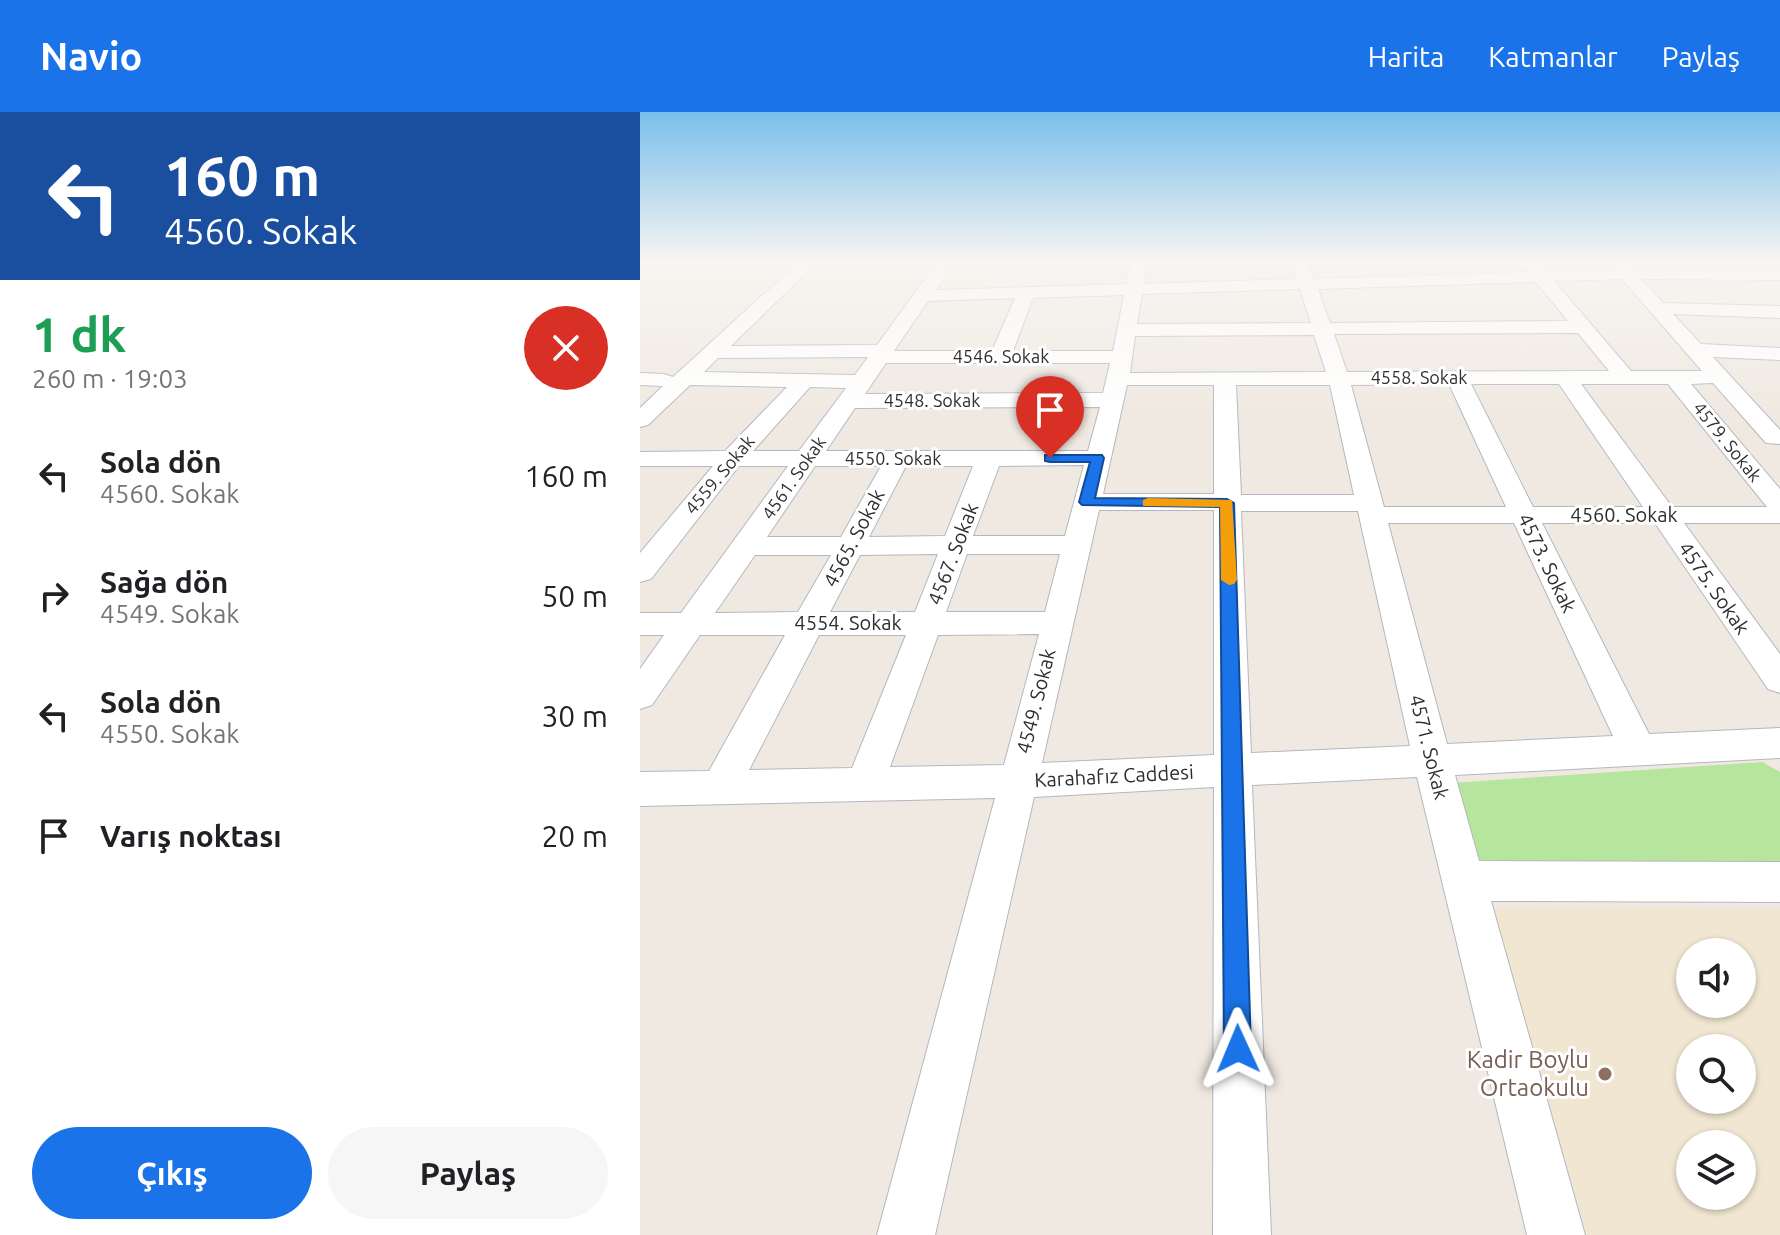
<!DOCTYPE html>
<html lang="tr">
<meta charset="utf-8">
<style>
body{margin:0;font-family:Ubuntu,sans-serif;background:#f6f6f6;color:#202124;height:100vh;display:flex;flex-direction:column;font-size:30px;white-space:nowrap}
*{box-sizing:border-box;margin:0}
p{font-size:26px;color:#757577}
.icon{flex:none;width:44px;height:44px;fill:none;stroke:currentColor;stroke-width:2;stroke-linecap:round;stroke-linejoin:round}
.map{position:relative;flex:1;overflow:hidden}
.side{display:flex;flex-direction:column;background:#fff;width:640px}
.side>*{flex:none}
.banner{background:#1a4fa0;color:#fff;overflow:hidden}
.buttons{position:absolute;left:1036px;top:826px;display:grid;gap:16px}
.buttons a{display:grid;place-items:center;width:80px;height:80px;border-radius:50%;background:#fff;box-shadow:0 2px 6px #0004;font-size:40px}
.pin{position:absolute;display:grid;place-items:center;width:68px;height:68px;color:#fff;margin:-82px -34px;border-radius:50% 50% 50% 0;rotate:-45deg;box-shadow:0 0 8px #0007}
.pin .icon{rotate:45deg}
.me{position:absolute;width:88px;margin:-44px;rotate:359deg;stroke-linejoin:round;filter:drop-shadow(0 0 6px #0008)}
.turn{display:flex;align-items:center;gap:28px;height:168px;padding:0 32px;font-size:36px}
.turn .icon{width:104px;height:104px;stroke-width:2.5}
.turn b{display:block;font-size:56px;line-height:68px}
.round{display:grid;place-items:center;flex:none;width:84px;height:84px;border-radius:42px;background:#f6f6f6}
.summary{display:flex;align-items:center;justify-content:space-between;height:136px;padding:0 32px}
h1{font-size:48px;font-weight:600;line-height:60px;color:#1e9e55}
.cta{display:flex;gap:16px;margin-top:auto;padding:16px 32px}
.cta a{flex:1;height:92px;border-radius:48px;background:#1a73e8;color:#fff;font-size:32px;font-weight:600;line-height:92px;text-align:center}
.cta a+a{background:#f6f6f6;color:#202124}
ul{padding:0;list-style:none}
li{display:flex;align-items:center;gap:24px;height:120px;padding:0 32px}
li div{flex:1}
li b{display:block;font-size:30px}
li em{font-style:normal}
header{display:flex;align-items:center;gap:48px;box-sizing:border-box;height:112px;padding:0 40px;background:#1a73e8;color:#fff}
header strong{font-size:38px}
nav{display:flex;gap:44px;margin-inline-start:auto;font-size:28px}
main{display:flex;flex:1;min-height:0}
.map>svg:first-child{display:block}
</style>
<header>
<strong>Navio</strong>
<nav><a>Harita</a><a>Katmanlar</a><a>Paylaş</a></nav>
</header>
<main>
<section class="side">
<div class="banner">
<div class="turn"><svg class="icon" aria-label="left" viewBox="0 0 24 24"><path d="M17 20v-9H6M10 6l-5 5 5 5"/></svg><div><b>160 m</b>4560. Sokak</div></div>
</div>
<div class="summary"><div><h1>1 dk</h1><p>260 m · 19:03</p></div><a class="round" style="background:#d93025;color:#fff"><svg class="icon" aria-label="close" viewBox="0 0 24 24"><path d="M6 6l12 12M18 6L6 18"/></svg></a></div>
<ul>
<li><svg class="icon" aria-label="left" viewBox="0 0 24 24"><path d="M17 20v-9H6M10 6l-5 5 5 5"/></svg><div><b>Sola dön</b><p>4560. Sokak</p></div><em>160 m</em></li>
<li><svg class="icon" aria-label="right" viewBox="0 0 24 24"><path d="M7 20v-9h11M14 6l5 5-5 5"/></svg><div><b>Sağa dön</b><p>4549. Sokak</p></div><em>50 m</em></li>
<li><svg class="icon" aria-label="left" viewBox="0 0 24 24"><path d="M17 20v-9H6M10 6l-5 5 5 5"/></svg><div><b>Sola dön</b><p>4550. Sokak</p></div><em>30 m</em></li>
<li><svg class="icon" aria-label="arrive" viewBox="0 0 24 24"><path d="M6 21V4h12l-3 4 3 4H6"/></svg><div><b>Varış noktası</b></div><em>20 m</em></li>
</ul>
<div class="cta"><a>Çıkış</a><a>Paylaş</a></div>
</section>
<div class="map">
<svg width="1140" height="1123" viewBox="0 0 1140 1123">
<rect width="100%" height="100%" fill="#efe9e1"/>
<!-- education -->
<path fill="#f0e6d1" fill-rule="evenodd" d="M 841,796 L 1140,796 L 1140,1123 L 932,1123 ZM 1050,840 L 1102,840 L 1102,892 L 1050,892 ZM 1050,936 L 1102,936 L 1102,988 L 1050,988 ZM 1050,1032 L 1102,1032 L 1102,1084 L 1050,1084 Z"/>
<!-- green -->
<polygon fill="#b6e59e" points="1122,650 1140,660 1140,754 830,760 796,672"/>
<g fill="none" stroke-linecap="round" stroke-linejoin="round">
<defs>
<path id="minor" d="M 161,148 L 179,148 L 91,234 L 237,233 L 299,148 L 316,148 L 296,178 L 486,172 L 491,148 L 507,148 L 504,172 L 657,167 L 651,148 L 667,148 L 674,167 L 888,160 L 883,153 L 890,148 L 897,149 L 905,159 L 974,157 L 971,153 L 978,148 L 985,149 L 992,157 L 1140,158 L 1140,168 L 1001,167 L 1023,191 L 1140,194 L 1140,206 L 1033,202 L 1061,232 L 1140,236 L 1140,248 L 1073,245 L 1140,318 L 1140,332 L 1126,331 L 1073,271 L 1051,272 L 1140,377 L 1140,411 L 1044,411 L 1140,542 L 1140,581 L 1128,577 L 1015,411 L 902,411 L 1009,622 L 1140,616 L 1140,646 L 815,663 L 839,749 L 1140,750 L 1140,790 L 851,789 L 945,1123 L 887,1123 L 777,665 L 612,673 L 631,1123 L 573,1123 L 574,675 L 394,685 L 295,1123 L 237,1123 L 355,686 L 0,694 L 0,660 L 69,659 L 145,523 L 60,523 L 12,593 L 0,597 L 0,557 L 24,523 L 0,523 L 0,501 L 41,501 L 148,354 L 99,354 L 11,467 L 0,470 L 0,441 L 73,354 L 0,354 L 0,340 L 85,339 L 147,275 L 50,273 L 8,313 L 0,315 L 0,296 L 23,274 L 0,273 L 0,261 L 24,262 L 33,265 ZM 982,167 L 1062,259 L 991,259 L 914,169 ZM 896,170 L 928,209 L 690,211 L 678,177 ZM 660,177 L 671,211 L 497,212 L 502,182 ZM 484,183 L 473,239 L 373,239 L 393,186 ZM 375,186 L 352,239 L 254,239 L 288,189 ZM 938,221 L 969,259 L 707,260 L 694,222 ZM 674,223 L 686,260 L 490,261 L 495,224 ZM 228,245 L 215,263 L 64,260 L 78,246 ZM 246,251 L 470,251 L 463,281 L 225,282 ZM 809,272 L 866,395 L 744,395 L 711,273 ZM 831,272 L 919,272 L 1003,395 L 893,395 ZM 941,272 L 1028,272 L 1127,395 L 1032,395 ZM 487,273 L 574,273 L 574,382 L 463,382 ZM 596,273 L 690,273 L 714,383 L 601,383 ZM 170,275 L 206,276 L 159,339 L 113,339 ZM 460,295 L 448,339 L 186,339 L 215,296 ZM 444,353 L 425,424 L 333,424 L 359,354 ZM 175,354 L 241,354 L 201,425 L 127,425 ZM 266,354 L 333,354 L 305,424 L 229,425 ZM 459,398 L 574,398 L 574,643 L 402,651 ZM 601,399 L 718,399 L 770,634 L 611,641 ZM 748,411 L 874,411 L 973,624 L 807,632 ZM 298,442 L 275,500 L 190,500 L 220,443 ZM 327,442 L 420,442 L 405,500 L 306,500 ZM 115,443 L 191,443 L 158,500 L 75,501 ZM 399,522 L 364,653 L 250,655 L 298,523 ZM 179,523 L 266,523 L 212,656 L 109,658 Z"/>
<polygon id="major" points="108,148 214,148 204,154 118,154"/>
</defs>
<!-- minor casing -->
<use href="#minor" stroke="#b4b7c1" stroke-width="2"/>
<!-- major casing -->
<use href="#major" stroke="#c9c9c9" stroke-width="2"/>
<!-- minor -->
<use href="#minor" fill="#fff" fill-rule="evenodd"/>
<!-- major -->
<use href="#major" fill="#f2d163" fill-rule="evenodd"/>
</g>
<!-- sky -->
<linearGradient id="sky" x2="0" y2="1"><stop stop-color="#7abfeb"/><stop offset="0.49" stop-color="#f8f5f2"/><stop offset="1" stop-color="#f8f5f2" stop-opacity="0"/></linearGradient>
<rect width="1140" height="305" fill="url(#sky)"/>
<!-- route -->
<polygon fill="#1a73e8" stroke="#114b97" stroke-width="2" points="405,343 462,343 464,346 455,386 587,387 594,391 611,937 607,946 598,950 588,946 584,937 580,395 442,393 439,390 450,350 410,350 405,349"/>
<!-- slow -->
<polygon fill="#f59e0b" points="508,386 592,388 597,468 594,472 589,473 581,468 580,395 503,394 503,388"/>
<!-- markers -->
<circle fill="#8d6e63" stroke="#fff" stroke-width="3" cx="965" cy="962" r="8"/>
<g text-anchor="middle" stroke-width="6" stroke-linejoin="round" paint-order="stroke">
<!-- far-street labels -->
<g font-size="18" fill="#2e2e2e" stroke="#fff">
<text x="361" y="251">4546. Sokak</text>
<text x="779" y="272">4558. Sokak</text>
<text x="292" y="295">4548. Sokak</text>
<text transform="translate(1087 330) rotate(51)" y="6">4579. Sokak</text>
<text x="253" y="353">4550. Sokak</text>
<text transform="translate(80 363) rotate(-50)" y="6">4559. Sokak</text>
<text transform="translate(154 366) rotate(-55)" y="6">4561. Sokak</text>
</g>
<!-- street labels -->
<g font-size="20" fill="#2e2e2e" stroke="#fff">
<text x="984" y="410">4560. Sokak</text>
<text transform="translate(214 426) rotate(-62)" y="7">4565. Sokak</text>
<text transform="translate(313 442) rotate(-69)" y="7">4567. Sokak</text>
<text transform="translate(907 451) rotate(64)" y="7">4573. Sokak</text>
<text transform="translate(1074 476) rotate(55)" y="7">4575. Sokak</text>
<text x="208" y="518">4554. Sokak</text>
<text transform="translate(396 589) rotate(-76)" y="7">4549. Sokak</text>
<text transform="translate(789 635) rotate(76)" y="7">4571. Sokak</text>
<text transform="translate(474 664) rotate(-3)" y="7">Karahafız Caddesi</text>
</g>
<!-- near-education labels -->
<g font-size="24" fill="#785e54" stroke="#fff" text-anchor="end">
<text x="949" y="956">Kadir Boylu<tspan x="949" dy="28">Ortaokulu</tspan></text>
</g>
</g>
</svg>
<div class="buttons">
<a><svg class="icon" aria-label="sound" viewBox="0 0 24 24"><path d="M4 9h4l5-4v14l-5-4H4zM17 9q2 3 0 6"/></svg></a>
<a><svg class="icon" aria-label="search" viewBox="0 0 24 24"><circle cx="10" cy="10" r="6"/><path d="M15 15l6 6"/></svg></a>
<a><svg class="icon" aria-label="layers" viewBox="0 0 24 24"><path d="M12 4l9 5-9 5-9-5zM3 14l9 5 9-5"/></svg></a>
</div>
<div class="pin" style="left:410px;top:346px;background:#d93025"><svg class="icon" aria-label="arrive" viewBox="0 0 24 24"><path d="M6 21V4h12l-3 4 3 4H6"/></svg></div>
<svg class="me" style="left:598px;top:937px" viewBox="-20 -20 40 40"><path d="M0-17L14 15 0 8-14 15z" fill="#1a73e8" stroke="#fff" stroke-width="4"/></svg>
</div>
</main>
